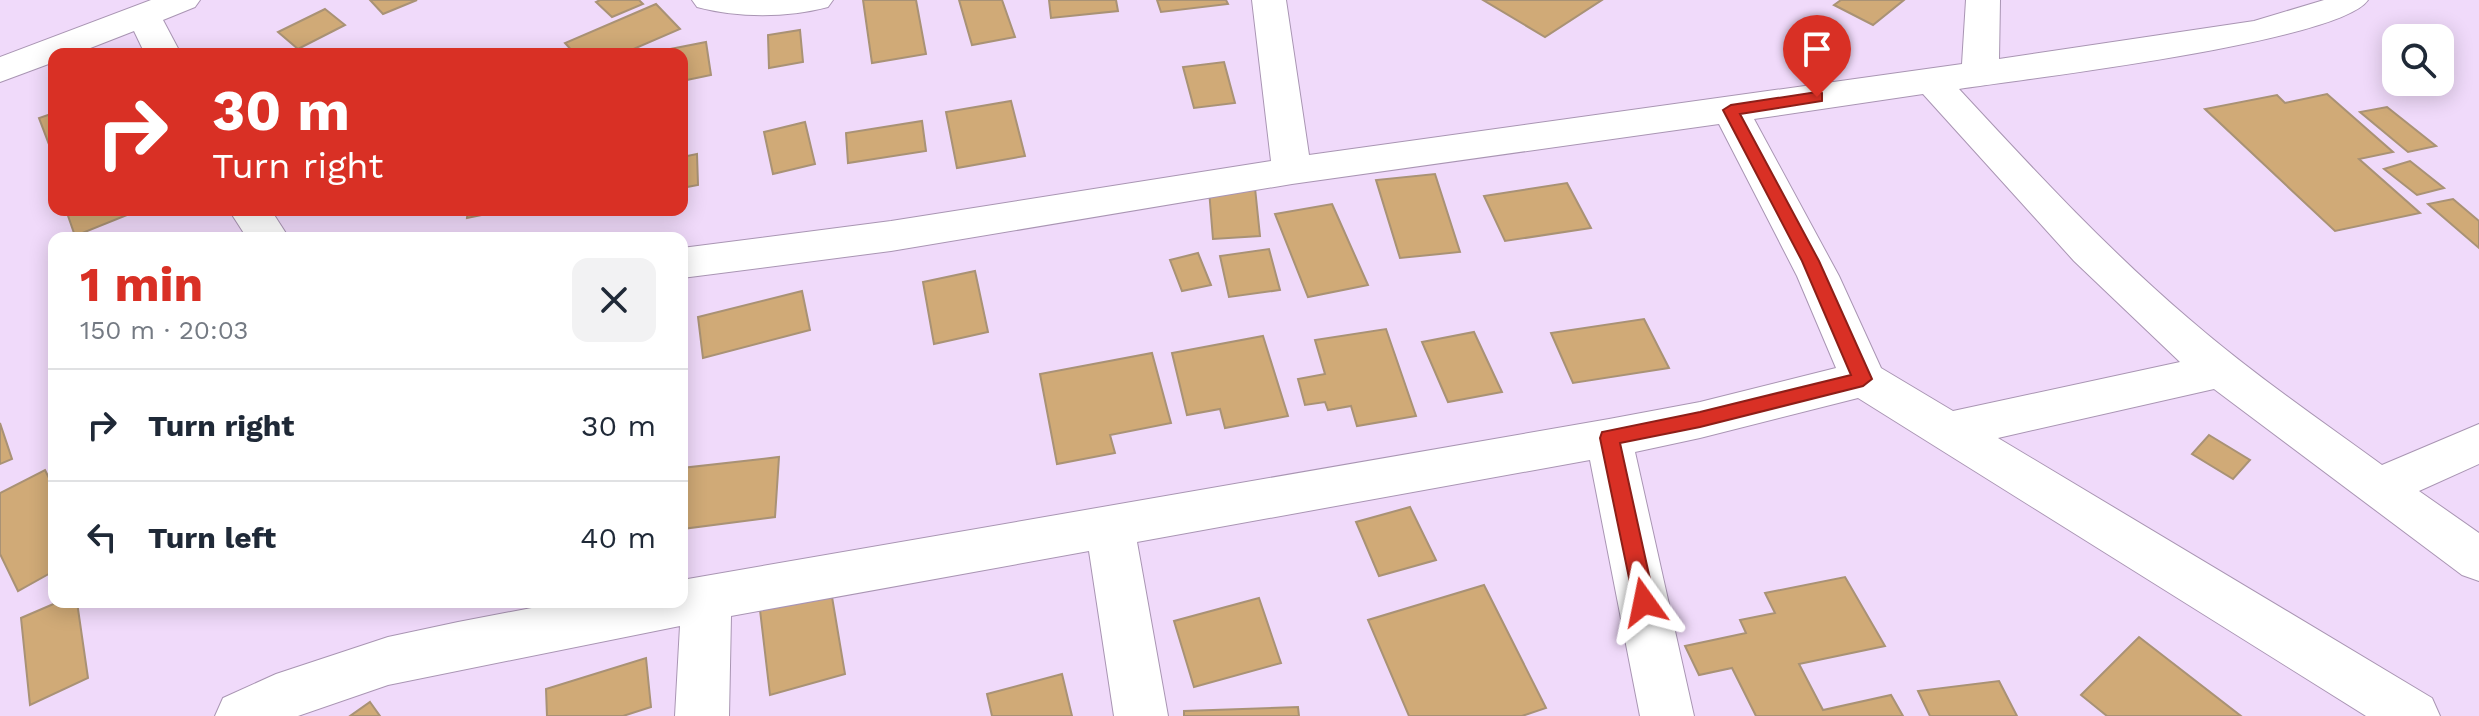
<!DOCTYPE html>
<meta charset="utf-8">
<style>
body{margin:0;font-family:"Work Sans",sans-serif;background:#f2f2f3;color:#1f2937;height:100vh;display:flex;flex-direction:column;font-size:30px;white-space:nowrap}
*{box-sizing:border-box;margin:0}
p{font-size:26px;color:#747a83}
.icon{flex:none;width:44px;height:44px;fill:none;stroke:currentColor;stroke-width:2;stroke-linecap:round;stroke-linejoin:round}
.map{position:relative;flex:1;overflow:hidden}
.side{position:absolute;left:48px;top:232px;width:640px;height:376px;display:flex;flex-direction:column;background:#fff;border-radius:16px;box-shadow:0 4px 20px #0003}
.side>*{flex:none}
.banner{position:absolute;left:48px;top:48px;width:640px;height:168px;border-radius:16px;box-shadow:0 4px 20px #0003;background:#d93025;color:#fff;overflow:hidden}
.tools{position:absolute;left:2382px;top:24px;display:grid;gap:16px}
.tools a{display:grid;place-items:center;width:72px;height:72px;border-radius:16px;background:#fff;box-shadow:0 4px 20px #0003;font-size:40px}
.pin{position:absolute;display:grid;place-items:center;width:68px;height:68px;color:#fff;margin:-82px -34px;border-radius:50% 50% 50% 0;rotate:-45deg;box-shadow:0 0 8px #0007}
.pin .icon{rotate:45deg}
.me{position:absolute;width:88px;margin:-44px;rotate:348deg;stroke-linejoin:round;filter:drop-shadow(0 0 6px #0008)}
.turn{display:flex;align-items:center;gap:28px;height:168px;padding:0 32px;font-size:36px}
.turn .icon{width:104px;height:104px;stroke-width:2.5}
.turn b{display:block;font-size:56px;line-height:68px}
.round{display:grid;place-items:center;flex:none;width:84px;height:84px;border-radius:16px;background:#f2f2f3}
.head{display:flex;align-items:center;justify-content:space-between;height:136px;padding:0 32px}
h1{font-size:48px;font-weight:700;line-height:60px;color:#d93025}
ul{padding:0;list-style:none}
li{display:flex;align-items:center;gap:24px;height:112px;padding:0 32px;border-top:2px solid #e0e1e3}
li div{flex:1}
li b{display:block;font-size:30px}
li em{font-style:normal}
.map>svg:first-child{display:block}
</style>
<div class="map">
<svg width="2479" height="716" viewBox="0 0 2479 716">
<rect width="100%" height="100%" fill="#f0dafa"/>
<!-- building -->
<g fill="#d0aa77" stroke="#a99275" stroke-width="2">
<polygon points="370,0 417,0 383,14"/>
<polygon points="600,0 639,0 643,4 612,17 596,2"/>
<polygon points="863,0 916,0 926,54 872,63"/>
<polygon points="959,0 1002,0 1015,37 972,45"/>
<polygon points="1049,0 1116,0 1118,11 1051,18"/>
<polygon points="1157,0 1226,0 1228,4 1161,12"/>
<polygon points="1483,0 1602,0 1545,37"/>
<polygon points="1841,0 1904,0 1873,25 1834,5"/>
<polygon points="656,4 680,29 622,54 575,54 565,43"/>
<polygon points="325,9 345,25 298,49 278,32"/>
<polygon points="800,30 803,62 769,68 768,35"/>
<polygon points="706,42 711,75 682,81 682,54 661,54 660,51"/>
<polygon points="1224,62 1235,103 1194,108 1183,67"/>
<polygon points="2327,94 2393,152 2359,159 2420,213 2335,231 2205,109 2277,95 2285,103"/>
<polygon points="1011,101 1025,156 957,168 946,112"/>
<polygon points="2387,107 2436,146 2408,152 2360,112"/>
<polygon points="54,113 54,146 50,147 39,118"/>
<polygon points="922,121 926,151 848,163 846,133"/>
<polygon points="805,122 815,164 773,174 764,132"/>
<polygon points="697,154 698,185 682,188 682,157"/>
<polygon points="2410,161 2444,188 2417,195 2384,169"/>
<polygon points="1435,174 1460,252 1400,258 1376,180"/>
<polygon points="1567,183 1591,228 1505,241 1484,196"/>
<polygon points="1255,188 1260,236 1213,239 1209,190"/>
<polygon points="2453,199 2479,221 2479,248 2428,204"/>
<polygon points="1332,204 1368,285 1308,297 1275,214"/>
<polygon points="66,210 124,210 127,215 75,236"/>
<polygon points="468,210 506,210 467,218"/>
<polygon points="1269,249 1280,290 1229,297 1220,256"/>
<polygon points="1198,253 1211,285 1182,291 1170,260"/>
<polygon points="975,271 988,332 934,344 923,282"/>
<polygon points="802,291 810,330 703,358 698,317"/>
<polygon points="1644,319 1669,368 1573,383 1551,333"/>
<polygon points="1386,329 1416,416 1357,426 1351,406 1328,410 1325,402 1305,405 1298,379 1325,374 1315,340"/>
<polygon points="1474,332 1502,392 1448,402 1422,342"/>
<polygon points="1263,336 1288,416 1225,428 1220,409 1187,415 1172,353"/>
<polygon points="1152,353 1171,423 1110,435 1115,453 1057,464 1040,374"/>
<polygon points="0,423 12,459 0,464"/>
<polygon points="2209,435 2250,460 2233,479 2192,454"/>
<polygon points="779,457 775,517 682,529 682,468"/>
<polygon points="45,470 54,488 54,571 18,591 0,554 0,493"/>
<polygon points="1410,507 1436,560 1379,576 1356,522"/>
<polygon points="1845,577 1885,646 1799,664 1823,710 1891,695 1903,716 1756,716 1732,668 1699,675 1685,646 1746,633 1740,620 1775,613 1765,593"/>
<polygon points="1484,585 1546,708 1522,716 1409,716 1368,620"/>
<polygon points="831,591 845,674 770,695 760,610"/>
<polygon points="1259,598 1281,663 1194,687 1174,621"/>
<polygon points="58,602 77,602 88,678 30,705 21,618"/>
<polygon points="2139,637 2241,716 2107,716 2081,695"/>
<polygon points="646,658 651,707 623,716 547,716 546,689"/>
<polygon points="1062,674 1072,716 992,716 987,694"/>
<polygon points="1999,681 2017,716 1930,716 1918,691"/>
<polygon points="370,702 380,716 350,716"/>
<polygon points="1298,707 1299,716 1184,716 1184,711"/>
</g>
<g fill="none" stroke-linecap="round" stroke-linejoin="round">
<defs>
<g id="minor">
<polygon points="151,0 200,0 195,7 163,20 181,54 145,54 134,31 75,54 54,54 54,62 0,82 0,57"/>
<path d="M 692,0 L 833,0 L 828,7 C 787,18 738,18 697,7 Z"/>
<path d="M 1252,0 L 1286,0 L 1309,155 L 1962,64 L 1966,0 L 2000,0 L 1999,59 L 2254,21 L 2324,0 L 2368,0 C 2340,42 2024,79 1959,89 C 2032,168 2106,248 2188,318 C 2249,371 2316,417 2382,465 L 2479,424 L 2479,464 L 2419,491 L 2479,533 L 2479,581 L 2462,575 L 2214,389 L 1998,438 L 2432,698 L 2440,716 L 2366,716 L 1858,398 L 1700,438 L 1635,452 L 1694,716 L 1640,716 L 1590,460 L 1137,542 L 1168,716 L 1114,716 L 1089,551 L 731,616 L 729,716 L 675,716 L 680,626 L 388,685 L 298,716 L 215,716 L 223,698 L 276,674 L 388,637 L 458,622 L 563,602 L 682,602 L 682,580 L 1609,419 L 1700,402 L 1836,368 L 1797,276 L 1719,124 L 1292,184 L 891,251 L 682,278 L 682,248 L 891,221 L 1271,161 ZM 1923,94 L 2074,261 L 2180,362 L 1953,411 L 1881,368 L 1839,276 L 1754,119 Z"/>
<polygon points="229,210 271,210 289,238 247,238"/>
</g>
</defs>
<!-- minor casing -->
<use href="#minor" stroke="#a995b3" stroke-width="2"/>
<!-- minor -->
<use href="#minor" fill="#fff" fill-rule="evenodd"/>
</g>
<!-- route -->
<polygon fill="#d93025" stroke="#8d1f18" stroke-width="2" points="1817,92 1822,93 1822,101 1740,114 1819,261 1872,379 1863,386 1700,427 1620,443 1655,602 1652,609 1644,611 1637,609 1634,602 1600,438 1602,432 1700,412 1851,375 1802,261 1723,110 1731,105"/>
</svg>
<div class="tools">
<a><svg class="icon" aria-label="search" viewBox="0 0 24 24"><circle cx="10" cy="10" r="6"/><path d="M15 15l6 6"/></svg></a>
</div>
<div class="pin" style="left:1817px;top:97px;background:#d93025"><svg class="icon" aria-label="arrive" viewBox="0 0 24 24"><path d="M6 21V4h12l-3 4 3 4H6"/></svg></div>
<svg class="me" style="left:1644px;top:602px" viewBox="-20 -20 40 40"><path d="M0-17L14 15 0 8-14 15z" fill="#d93025" stroke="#fff" stroke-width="4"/></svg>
<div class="banner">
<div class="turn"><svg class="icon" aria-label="right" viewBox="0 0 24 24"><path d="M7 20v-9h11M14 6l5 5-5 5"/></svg><div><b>30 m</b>Turn right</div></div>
</div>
<section class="side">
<div class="head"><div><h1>1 min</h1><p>150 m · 20:03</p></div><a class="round"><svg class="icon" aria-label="close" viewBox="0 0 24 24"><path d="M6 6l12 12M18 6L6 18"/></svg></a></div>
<ul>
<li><svg class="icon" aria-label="right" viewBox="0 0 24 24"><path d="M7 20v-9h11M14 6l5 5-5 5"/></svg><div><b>Turn right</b></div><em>30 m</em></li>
<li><svg class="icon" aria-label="left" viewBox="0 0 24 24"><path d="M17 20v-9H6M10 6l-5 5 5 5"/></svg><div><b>Turn left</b></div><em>40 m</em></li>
</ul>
</section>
</div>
